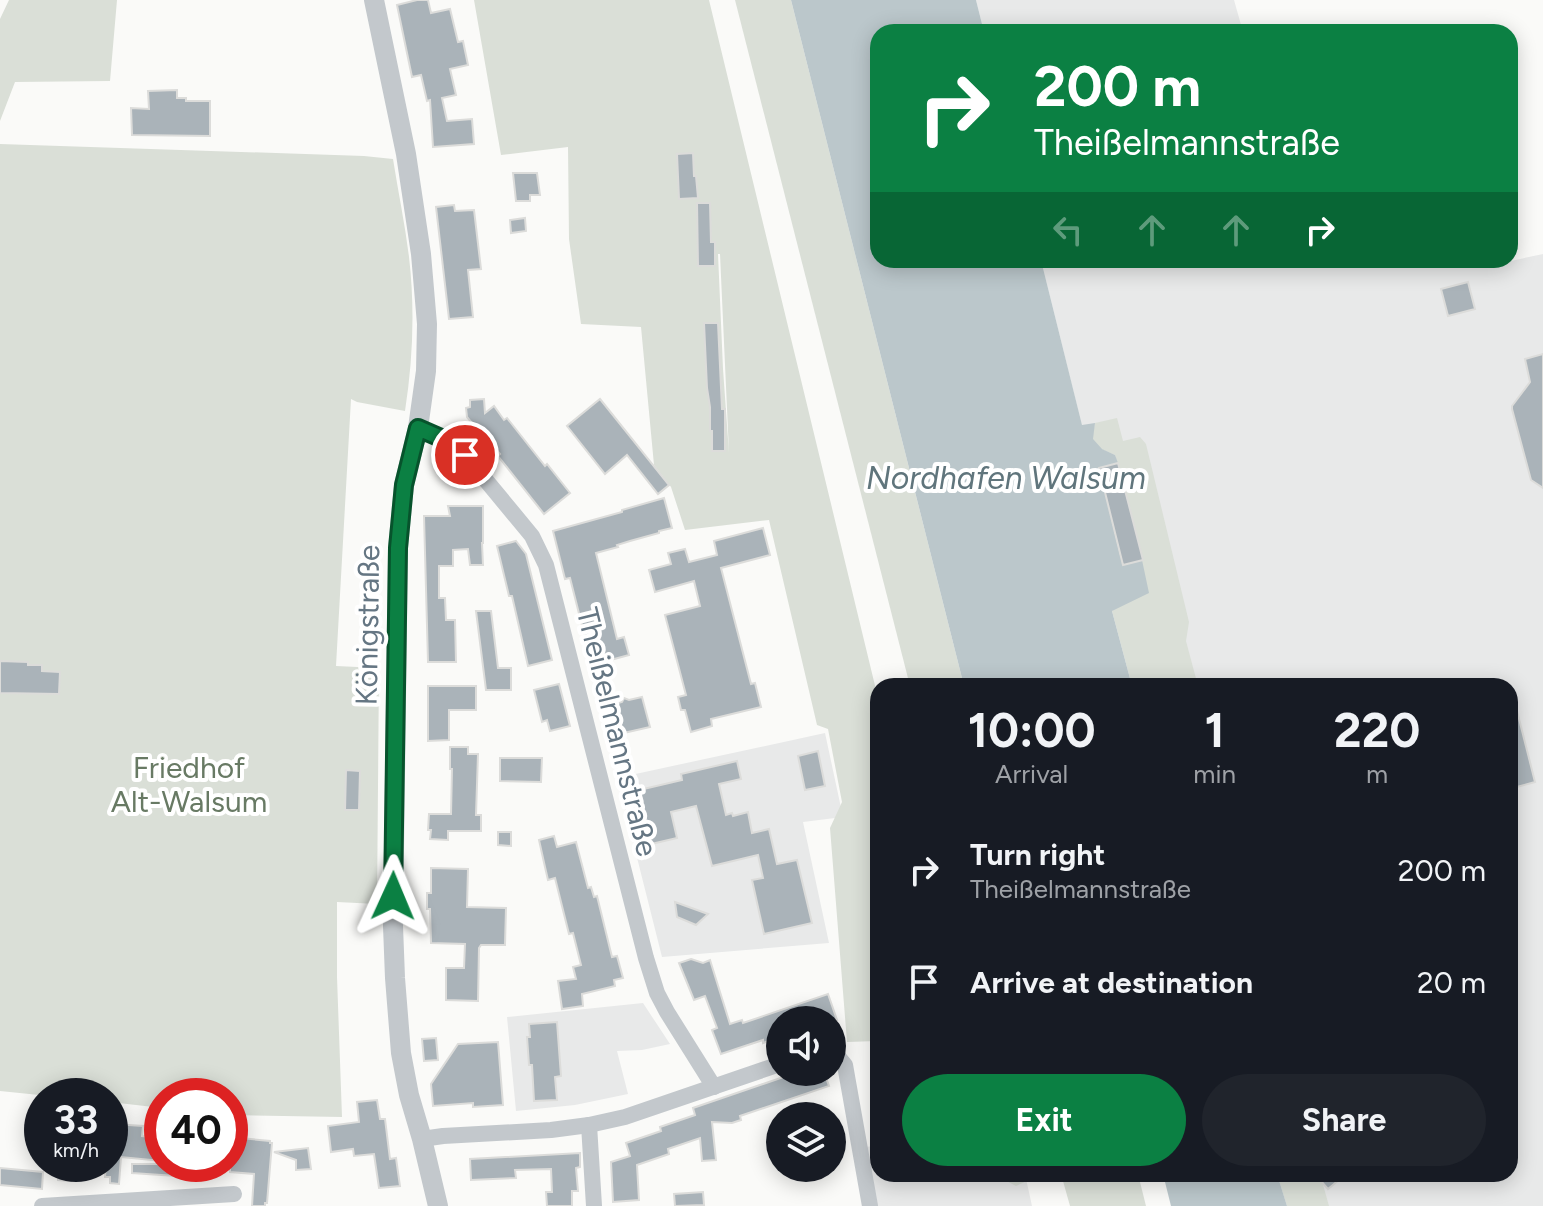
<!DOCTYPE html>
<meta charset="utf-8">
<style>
body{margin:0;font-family:Figtree,sans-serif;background:#20242c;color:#f1f3f6;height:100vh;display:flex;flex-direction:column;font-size:30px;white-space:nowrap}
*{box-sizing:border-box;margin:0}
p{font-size:26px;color:#9ea1a6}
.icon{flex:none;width:44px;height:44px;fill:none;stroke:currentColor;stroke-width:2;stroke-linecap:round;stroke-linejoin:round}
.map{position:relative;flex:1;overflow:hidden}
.sheet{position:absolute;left:870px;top:678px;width:648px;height:504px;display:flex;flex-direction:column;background:#171b24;border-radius:24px;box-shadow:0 4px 20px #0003}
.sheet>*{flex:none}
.banner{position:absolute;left:870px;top:24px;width:648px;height:244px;border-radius:24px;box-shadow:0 4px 20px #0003;background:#0b8043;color:#fff;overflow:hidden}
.buttons{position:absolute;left:766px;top:1006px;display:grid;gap:16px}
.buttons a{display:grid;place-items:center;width:80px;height:80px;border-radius:50%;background:#171b24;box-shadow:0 4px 20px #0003;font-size:40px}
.speed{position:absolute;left:24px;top:1078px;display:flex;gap:16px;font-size:40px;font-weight:700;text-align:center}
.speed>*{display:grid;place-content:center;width:104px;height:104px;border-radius:50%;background:#171b24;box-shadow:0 4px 20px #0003;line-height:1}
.speed small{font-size:20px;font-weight:400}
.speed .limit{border:12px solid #d22;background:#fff;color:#111}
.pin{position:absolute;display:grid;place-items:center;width:68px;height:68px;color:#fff;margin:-34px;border:4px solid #fff;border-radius:50%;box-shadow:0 2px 8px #0007}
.me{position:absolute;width:88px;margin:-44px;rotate:1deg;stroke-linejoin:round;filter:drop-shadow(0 0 6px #0008)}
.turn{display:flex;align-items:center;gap:28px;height:168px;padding:0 32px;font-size:36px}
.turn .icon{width:104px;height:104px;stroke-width:2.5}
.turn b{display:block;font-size:56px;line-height:68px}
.lanes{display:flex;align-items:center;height:76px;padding:0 32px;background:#0003;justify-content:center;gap:40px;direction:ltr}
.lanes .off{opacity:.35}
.eta{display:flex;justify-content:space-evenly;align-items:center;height:136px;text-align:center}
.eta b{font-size:48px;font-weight:700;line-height:56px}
.button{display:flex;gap:16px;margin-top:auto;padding:16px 32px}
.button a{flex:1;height:92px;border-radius:48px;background:#0b8043;color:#fff;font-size:32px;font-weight:700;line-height:92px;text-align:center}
.button a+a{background:#20242c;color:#f1f3f6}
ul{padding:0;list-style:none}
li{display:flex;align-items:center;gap:24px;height:112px;padding:0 32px}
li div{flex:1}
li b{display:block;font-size:30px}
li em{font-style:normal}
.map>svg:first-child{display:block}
</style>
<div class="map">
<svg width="1543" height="1206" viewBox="0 0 1543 1206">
<rect width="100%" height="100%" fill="#fafaf8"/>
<!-- built -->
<g fill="#e8e9e9">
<polygon points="976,0 1234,0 1243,32 984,32"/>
<polygon points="1543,254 1543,1206 1287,1206 1277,1174 1510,1174 1510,686 1132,686 1149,593 1120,556 1099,468 1118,462 1092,439 1082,426 1041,260 1476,260 1478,268"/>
<polygon points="825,733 843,817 803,822 829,943 662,957 617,778"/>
<polygon points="643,1003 670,1044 642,1050 617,1051 628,1094 575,1105 516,1111 507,1017"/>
<polygon points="878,1146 878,1174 1025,1174 1032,1206 872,1206 862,1147"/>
</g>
<!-- green -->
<g fill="#dadfd7" fill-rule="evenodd">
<polygon points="9,0 117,0 110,81 15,82 0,121 0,19"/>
<path d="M 474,0 L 709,0 L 878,698 L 878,1041 L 847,1042 L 830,828 L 842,802 L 828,729 L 817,725 L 769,520 L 685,530 L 671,487 L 654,465 L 641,327 L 581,324 L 569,239 L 568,147 L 501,155 ZM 718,254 L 720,254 L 729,453 L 723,369 Z"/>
<polygon points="735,0 791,0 964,686 910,686"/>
<path d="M 0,144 L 364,156 L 393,159 C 398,191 405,224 409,257 C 415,308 413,360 405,411 L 357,402 L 351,399 L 336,666 L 379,668 L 377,904 L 337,902 L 337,977 L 342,1117 L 230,1115 L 230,1096 L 162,1096 L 162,1108 L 110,1102 L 110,1096 L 49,1096 L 0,1091 Z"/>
<polygon points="1117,418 1123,441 1140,437 1146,444 1189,622 1186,641 1198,686 1132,686 1112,611 1143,559 1115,455 1101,449 1092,439 1095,423"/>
<polygon points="993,1174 1030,1174 1031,1179 1016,1186"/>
<polygon points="1061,1174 1138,1174 1146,1206 1070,1206"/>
<polygon points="1277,1174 1320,1174 1329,1206 1287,1206"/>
</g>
<!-- water -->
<g fill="#bbc7cb">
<polygon points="791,0 976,0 984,32 878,32 878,260 1041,260 1082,425 1095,423 1093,439 1102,449 1115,455 1118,463 1099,468 1120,555 1142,560 1149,593 1112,611 1132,686 964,686"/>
<polygon points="1163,1174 1277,1174 1287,1206 1171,1206"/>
</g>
<!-- building -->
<g fill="#aab3b9" stroke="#dcdcda" stroke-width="2">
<polygon points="417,0 428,0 431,13 450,9 458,42 463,41 468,65 450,69 456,95 442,98 447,121 472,119 474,144 433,147 430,100 427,101 421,75 412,77 397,5"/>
<polygon points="177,90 177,98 186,98 186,101 210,101 210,136 132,135 131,108 149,109 148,91"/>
<polygon points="693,153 694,176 696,176 698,198 679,199 677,154"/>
<polygon points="513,173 537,173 540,195 530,195 530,201 516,201"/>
<polygon points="697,203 710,203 711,242 715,242 715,266 698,266"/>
<polygon points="454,205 455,211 474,210 481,269 468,270 473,317 449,319 436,207"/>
<polygon points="525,218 526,231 511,233 510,220"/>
<polygon points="1468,282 1475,309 1448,316 1441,289"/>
<polygon points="704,323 718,323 722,409 725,409 725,451 712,451 712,431 710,431 710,407 707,388"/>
<polygon points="1543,354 1543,488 1531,480 1512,409 1512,406 1530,382 1525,359"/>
<polygon points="484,399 485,413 494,406 504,420 507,418 545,466 547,464 570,493 544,514 498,456 500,454 485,436 483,438 472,426 472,423 467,417 466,408 470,407 470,400"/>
<polygon points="600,399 669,485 658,494 627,455 605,474 567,426"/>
<polygon points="1118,463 1143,560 1123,565 1099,468"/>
<polygon points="664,498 672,528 659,531 659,533 630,541 617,545 618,547 596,553 617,639 624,637 629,655 592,665 570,578 565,579 553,531 622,512 622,510"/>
<polygon points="448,506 483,506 483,543 482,543 483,565 470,565 468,549 453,550 453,566 439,566 439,598 445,598 446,620 455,620 456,662 428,662 424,516 450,516"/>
<polygon points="763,528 770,555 721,568 751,684 755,683 761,707 711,719 712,726 691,732 685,710 681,710 678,697 686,695 665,615 700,606 694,581 655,592 649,570 671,564 668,553 685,549 689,562 717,555 714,541"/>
<polygon points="516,541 526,554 552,660 528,666 512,596 509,596 497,546"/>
<polygon points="476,611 491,611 498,668 511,668 511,690 486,690"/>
<polygon points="0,661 28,662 28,665 42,665 42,671 60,672 59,694 0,693"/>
<polygon points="559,684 570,726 550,731 547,720 542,722 534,690"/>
<polygon points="428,686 476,686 476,710 449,710 449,740 428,741"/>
<polygon points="642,697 650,727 615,735 614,729 607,731 602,711 608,709 608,706 622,702 624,698 629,700"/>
<polygon points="1510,699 1514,699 1535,782 1513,788 1510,775"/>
<polygon points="450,747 468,747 468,754 478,754 476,815 481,815 481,831 448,831 448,840 430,839 431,830 428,830 429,814 451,814 452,769 450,769"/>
<polygon points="818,751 825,786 805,790 798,756"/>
<polygon points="500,758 542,758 541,782 500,781"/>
<polygon points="737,761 741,779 719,784 726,815 732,813 733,816 748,812 752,833 769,829 777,864 797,860 812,923 764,934 752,880 763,878 758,855 712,866 696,806 671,812 677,838 647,845 637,807 639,807 635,791 682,780 681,774"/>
<polygon points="346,770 360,771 359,810 345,810"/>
<polygon points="498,832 511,832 511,846 498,845"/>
<polygon points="554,836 557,847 576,842 588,888 591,887 594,897 597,896 612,957 617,956 623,978 614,980 615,986 582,994 583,1006 562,1009 558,981 576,979 573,967 581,965 573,933 569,934 555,878 548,880 545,867 539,840"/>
<polygon points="431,868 468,869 467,907 506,908 505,945 481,945 479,948 478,1001 446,1000 446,968 464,968 465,944 431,943 430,909 427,909 427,893 431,893"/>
<polygon points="675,902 708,914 696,925 677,917"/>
<polygon points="691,959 703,963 710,960 730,1024 742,1020 743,1023 828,994 837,1020 780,1020 780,1037 763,1043 763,1040 721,1054 712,1030 717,1028 705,996 694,1000 679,963"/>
<polygon points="557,1022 561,1076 555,1077 557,1100 534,1101 532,1065 529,1065 527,1037 530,1037 529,1024"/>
<polygon points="436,1038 438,1060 424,1061 422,1039"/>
<polygon points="498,1042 503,1105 473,1107 473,1103 433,1106 431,1084 458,1044"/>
<polygon points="798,1072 824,1072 829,1086 740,1116 741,1120 732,1123 712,1122 716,1160 702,1161 700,1138 668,1149 669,1154 637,1165 639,1200 613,1202 611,1162 630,1156 626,1143 661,1131 660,1127 695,1115 693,1108"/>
<polygon points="377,1100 380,1119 385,1119 390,1159 396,1158 400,1186 379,1188 374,1154 354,1156 353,1149 331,1152 328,1126 359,1122 357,1102"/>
<polygon points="114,1124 143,1126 142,1136 162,1138 162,1161 121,1157 119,1184 110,1183 110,1177 105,1177 106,1164 110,1164 110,1135 113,1135"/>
<polygon points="230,1137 270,1141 270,1143 272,1143 267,1203 265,1203 265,1206 252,1206 254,1174 230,1172"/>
<polygon points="308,1148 311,1169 296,1170 296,1160 274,1152"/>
<polygon points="580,1153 580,1167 576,1168 578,1191 572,1191 572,1206 547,1206 546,1192 552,1192 551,1169 515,1170 516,1178 471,1180 470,1159"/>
<polygon points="59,1164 72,1164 71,1181 58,1180"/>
<polygon points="132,1164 193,1164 191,1177 132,1173"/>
<polygon points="0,1168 43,1172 42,1189 0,1185"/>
<polygon points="1327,1174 1346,1174 1328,1189 1320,1180"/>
<polygon points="703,1192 704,1205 675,1206 674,1194"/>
</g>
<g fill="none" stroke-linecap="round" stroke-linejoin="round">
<!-- minor -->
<g stroke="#c3c8cc" stroke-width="16">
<polyline points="418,428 450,442 465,455 532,536 546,565 646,958 657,993 667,1012 714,1087"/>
<polyline points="832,1052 835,1053 845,1065 870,1206"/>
<polyline points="589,1125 594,1206"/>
<polyline points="422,1139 443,1136 551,1130 589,1125 625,1117 780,1064"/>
<polyline points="42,1206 234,1194"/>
</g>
<!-- tertiary -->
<polyline stroke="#c3c8cc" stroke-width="20" points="374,0 406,154 421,254 427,324 426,371 418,428 404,485 398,548 393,926 395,978 401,1053 409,1095 422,1139 438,1206"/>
</g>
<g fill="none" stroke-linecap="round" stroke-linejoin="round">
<defs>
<polyline id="route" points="393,896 398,548 404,485 418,428 450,442 465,455"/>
</defs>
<!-- route casing -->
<use href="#route" stroke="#07532c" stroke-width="20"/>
<!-- route -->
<use href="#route" stroke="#0b8043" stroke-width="14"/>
</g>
<g text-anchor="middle" stroke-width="8" stroke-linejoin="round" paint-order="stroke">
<!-- street labels -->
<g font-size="30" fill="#657683" stroke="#fff">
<text transform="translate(368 625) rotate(-89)" y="10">Königstraße</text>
<text transform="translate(617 732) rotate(76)" y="10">Theißelmannstraße</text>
</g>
<!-- park labels -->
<g font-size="30" fill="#687a64" stroke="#fff">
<text x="189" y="778">Friedhof<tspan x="189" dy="34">Alt-Walsum</tspan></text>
</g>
<!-- water labels -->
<g font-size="32" font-style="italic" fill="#60757c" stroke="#fff">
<text x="1006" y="489">Nordhafen Walsum</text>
</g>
</g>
</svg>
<div class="buttons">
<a><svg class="icon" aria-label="sound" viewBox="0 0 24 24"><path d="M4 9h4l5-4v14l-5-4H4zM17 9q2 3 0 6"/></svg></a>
<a><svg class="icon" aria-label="layers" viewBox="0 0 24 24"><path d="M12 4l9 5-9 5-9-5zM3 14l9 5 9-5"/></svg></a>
</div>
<div class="speed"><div>33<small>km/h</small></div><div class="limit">40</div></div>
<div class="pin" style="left:465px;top:455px;background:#d93025"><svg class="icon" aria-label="arrive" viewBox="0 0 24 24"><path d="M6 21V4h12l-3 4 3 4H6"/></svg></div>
<svg class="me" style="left:393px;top:896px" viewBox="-20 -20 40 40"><path d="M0-17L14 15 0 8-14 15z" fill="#0b8043" stroke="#fff" stroke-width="4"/></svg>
<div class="banner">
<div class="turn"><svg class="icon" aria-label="right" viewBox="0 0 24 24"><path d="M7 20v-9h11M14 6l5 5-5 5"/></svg><div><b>200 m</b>Theißelmannstraße</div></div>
<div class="lanes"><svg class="icon off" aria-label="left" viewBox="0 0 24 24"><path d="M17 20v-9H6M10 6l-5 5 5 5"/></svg><svg class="icon off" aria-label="ahead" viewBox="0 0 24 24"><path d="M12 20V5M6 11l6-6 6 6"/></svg><svg class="icon off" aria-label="ahead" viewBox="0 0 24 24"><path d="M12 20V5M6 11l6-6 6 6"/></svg><svg class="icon" aria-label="right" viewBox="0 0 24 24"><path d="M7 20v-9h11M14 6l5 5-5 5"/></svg></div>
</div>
<section class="sheet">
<div class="eta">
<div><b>10:00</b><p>Arrival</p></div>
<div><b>1</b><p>min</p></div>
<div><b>220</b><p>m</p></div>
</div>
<ul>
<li><svg class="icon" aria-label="right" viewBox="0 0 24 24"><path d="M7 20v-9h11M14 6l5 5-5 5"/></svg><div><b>Turn right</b><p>Theißelmannstraße</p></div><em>200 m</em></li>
<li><svg class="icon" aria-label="arrive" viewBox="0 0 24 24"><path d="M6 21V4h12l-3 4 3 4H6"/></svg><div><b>Arrive at destination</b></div><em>20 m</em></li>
</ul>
<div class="button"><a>Exit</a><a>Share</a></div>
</section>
</div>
